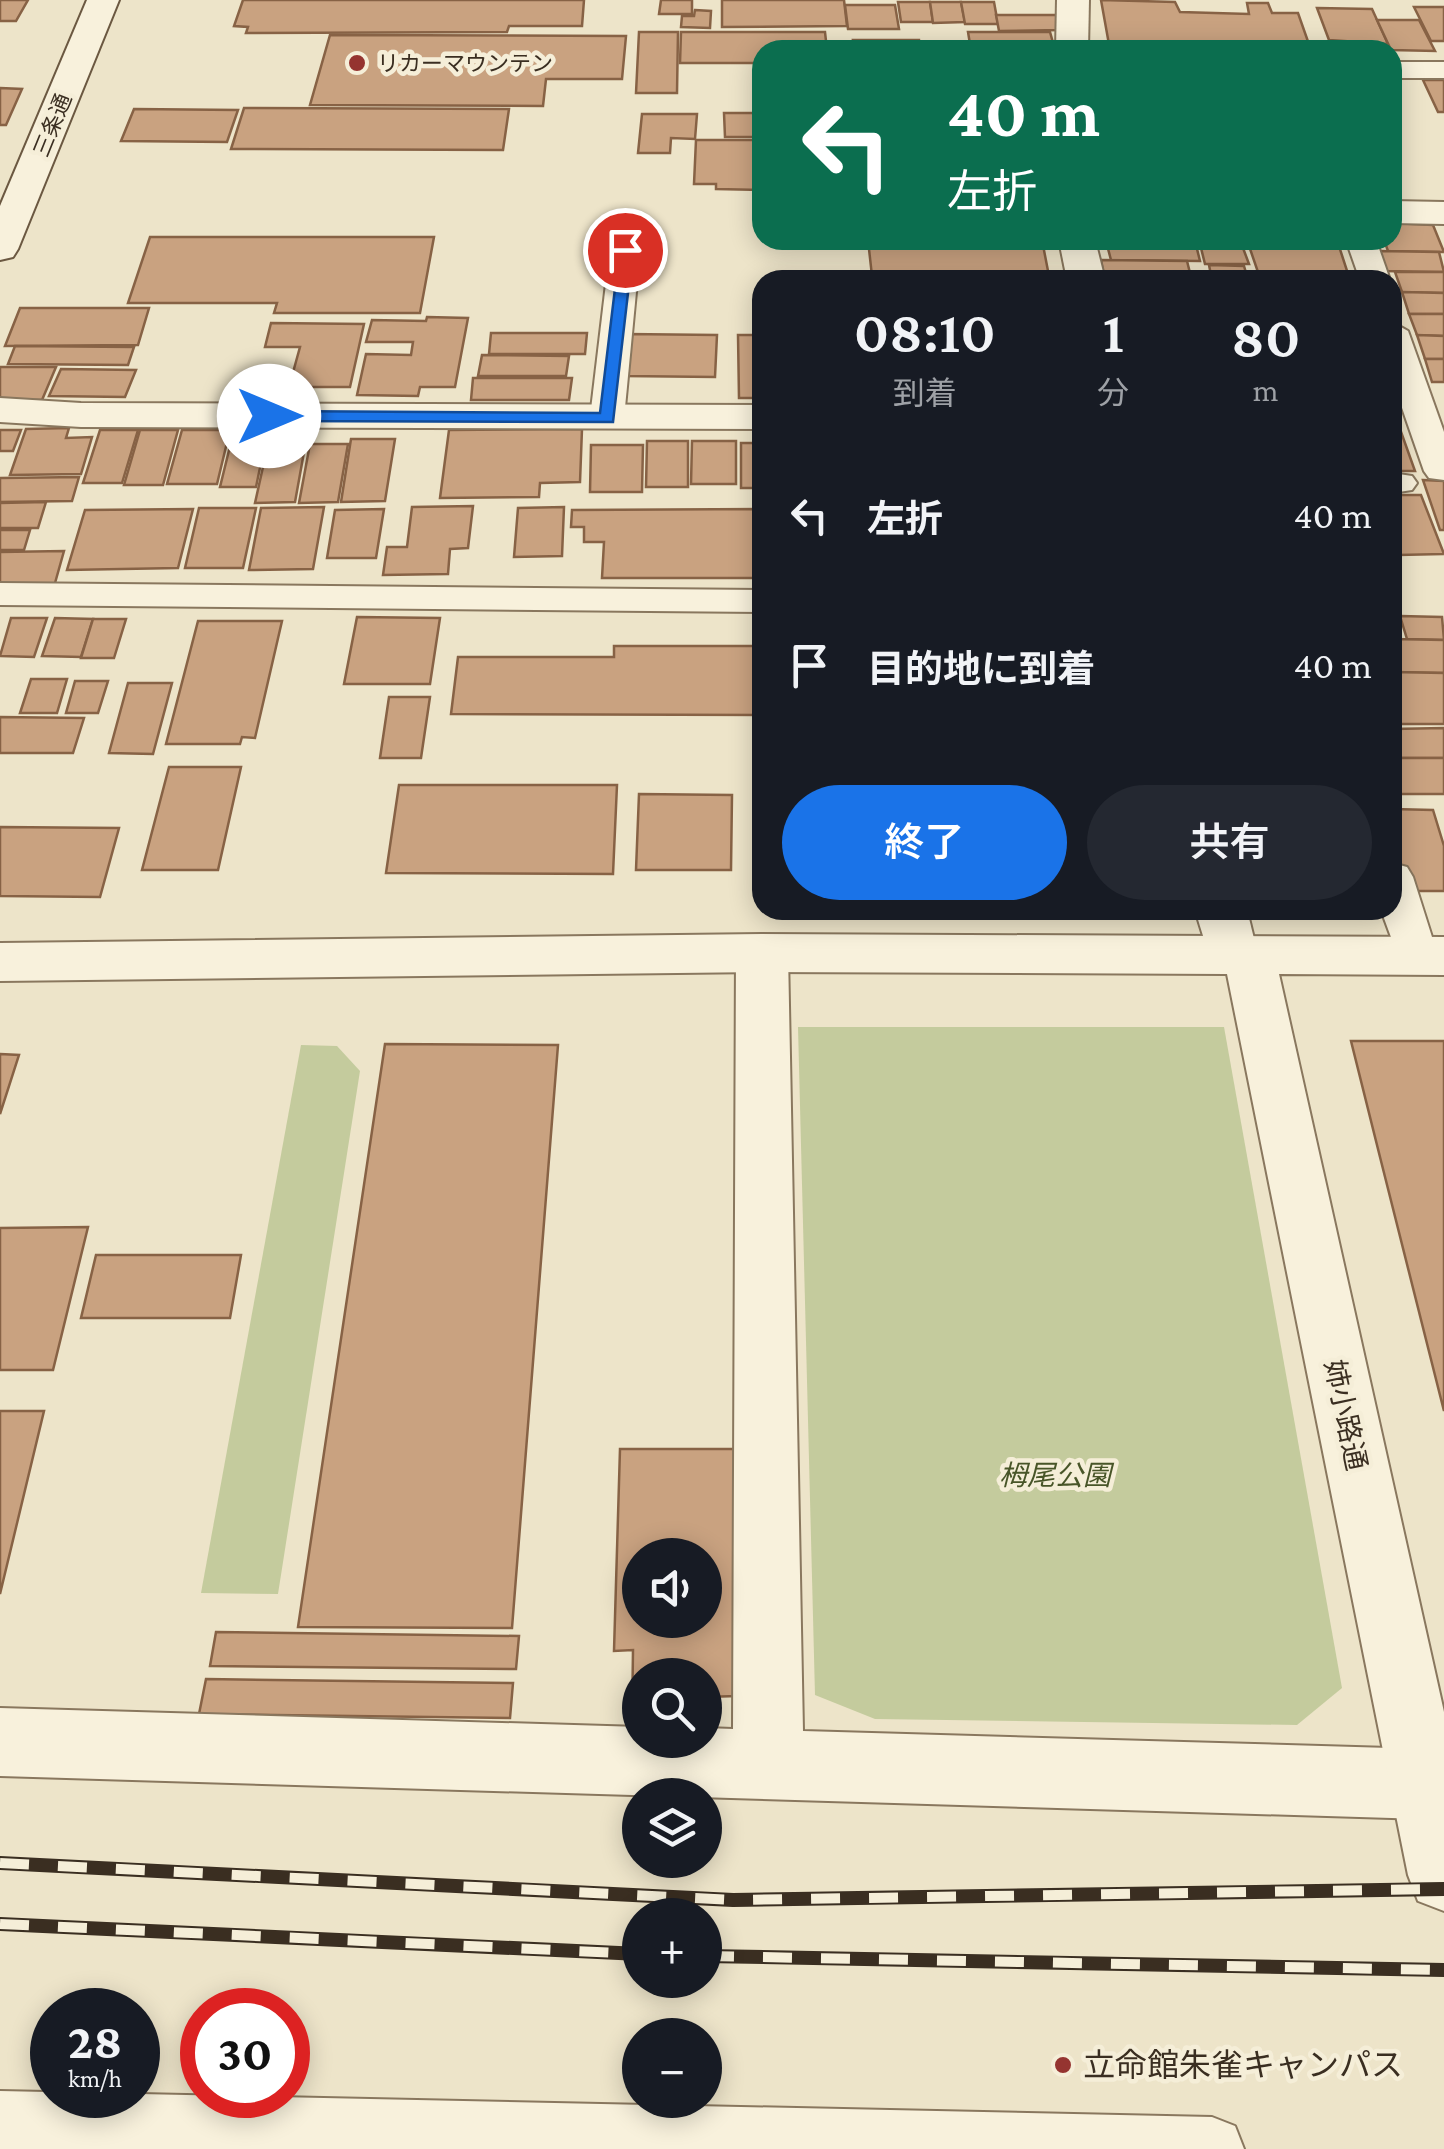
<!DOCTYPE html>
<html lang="ja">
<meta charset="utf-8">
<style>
body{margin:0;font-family:"Crimson Pro","Noto Sans JP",serif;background:#242831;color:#f1f3f6;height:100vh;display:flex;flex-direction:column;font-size:38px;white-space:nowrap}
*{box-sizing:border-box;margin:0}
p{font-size:32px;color:#9ea1a6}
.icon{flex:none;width:55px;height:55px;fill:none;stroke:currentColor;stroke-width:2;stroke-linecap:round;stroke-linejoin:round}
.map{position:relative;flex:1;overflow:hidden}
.panel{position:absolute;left:752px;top:270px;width:650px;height:650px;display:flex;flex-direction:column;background:#171b24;border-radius:30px;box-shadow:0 5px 25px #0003}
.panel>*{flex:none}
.top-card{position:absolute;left:752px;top:40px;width:650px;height:210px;border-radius:30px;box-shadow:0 5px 25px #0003;background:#0b6e4f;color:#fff;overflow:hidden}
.controls{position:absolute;left:622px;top:1538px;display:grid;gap:20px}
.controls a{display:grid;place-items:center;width:100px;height:100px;border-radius:50%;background:#171b24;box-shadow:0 5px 25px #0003;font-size:50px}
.speed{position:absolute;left:30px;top:1988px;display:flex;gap:20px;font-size:50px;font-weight:700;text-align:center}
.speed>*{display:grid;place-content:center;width:130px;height:130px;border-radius:50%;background:#171b24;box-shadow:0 5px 25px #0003;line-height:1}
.speed small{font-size:25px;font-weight:400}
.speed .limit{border:15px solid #d22;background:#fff;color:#111}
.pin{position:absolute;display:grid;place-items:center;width:85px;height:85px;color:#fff;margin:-42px;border:5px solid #fff;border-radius:50%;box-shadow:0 2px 10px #0007}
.me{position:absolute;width:110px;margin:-55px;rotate:90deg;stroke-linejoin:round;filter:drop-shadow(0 0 8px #0008)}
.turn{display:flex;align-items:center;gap:35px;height:210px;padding:0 30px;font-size:45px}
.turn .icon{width:130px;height:130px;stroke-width:2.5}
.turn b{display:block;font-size:70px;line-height:85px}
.eta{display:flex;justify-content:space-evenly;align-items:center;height:170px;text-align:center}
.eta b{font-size:60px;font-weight:600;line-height:70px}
.cta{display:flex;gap:20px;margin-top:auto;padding:20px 30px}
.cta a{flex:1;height:115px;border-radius:60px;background:#1a73e8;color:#fff;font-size:40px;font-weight:600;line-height:115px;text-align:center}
.cta a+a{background:#242831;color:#f1f3f6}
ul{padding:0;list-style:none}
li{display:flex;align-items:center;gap:30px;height:150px;padding:0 30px}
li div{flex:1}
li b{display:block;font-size:38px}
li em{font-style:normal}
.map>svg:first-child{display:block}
</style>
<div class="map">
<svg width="1444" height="2149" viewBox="0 0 1444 2149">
<rect width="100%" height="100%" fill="#ede4c9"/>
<!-- green -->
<g fill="#c4cb9d">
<polygon points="798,1027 1224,1027 1342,1688 1297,1725 875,1719 815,1695"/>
<polygon points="301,1045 337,1046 360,1071 278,1594 201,1593"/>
</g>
<!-- building -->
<g fill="#c9a280" stroke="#876245" stroke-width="2.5" fill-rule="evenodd">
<polygon points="0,0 28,0 16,21 0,21"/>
<polygon points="243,0 584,0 582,26 509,26 507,32 246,33 248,27 234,26"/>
<polygon points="661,0 692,0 692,14 659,14"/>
<polygon points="722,0 844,0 847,26 722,27"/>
<polygon points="1101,0 1175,2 1180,12 1249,14 1247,3 1268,3 1272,13 1298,13 1311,50 1110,50"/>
<polygon points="898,2 930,2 933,22 901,22"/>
<polygon points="930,2 961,2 965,22 933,23"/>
<polygon points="961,2 994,2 998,24 965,24"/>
<polygon points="845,5 895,5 899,29 848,29"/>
<polygon points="1414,7 1444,7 1444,41 1431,41"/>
<polygon points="1317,8 1372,9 1388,44 1329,40"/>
<polygon points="695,10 711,11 710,28 681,27 682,16 694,16"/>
<polygon points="996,15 1058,15 1061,30 999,31"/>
<polygon points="1377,20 1419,20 1435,51 1391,50"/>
<polygon points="639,32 678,32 677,93 636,93"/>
<polygon points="681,32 825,32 827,50 762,50 762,63 680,63"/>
<polygon points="968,32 1050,32 1055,50 971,50"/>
<polygon points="330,35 626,36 622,79 546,79 543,106 310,105"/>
<polygon points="853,40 919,40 920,50 855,50"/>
<polygon points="1423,80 1444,80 1444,112 1438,112"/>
<polygon points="0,88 22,89 6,125 0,125"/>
<polygon points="244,108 509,109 503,150 231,149"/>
<polygon points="134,109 238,110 227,142 121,141"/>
<polygon points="724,113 762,113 762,137 725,137"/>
<polygon points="642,114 697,114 695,139 671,138 670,153 638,153"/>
<polygon points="696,140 762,140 762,190 716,189 716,184 694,184"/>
<polygon points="1393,223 1433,225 1444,252 1388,251 1384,240 1392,240 1392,233 1397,233"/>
<polygon points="150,237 434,237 420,313 274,313 277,303 128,303"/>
<polygon points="868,240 1042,240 1049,276 872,276"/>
<polygon points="1199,240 1240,240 1249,264 1205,264"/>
<polygon points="1247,240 1337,240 1350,280 1260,278"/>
<polygon points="1106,241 1195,241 1200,261 1111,260"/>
<polygon points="1377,251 1439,252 1444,272 1383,271"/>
<polygon points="1101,260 1187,261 1191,277 1104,277"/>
<polygon points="1209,265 1244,266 1248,280 1212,280"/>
<polygon points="1395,272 1444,272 1444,293 1402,292"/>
<polygon points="1104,277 1191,277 1192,280 1104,280"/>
<polygon points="1402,292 1444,293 1444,314 1409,314"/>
<polygon points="20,308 149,308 138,345 5,346"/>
<polygon points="1409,314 1444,314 1444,336 1417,335"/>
<polygon points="427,317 468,318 455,387 420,387 418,396 357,395 366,354 411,355 413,342 366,342 372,320 426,321"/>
<polygon points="271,323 364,324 350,387 289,387 300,347 265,347"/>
<polygon points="491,333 587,333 585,354 489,354"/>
<polygon points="626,334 717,335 715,377 624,376"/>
<polygon points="738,335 762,335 762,398 739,398"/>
<polygon points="1417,335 1444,336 1444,359 1425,359"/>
<polygon points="15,346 134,347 128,365 8,364"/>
<polygon points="482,355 569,356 566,376 478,376"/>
<polygon points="1425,359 1444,359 1444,382 1432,382"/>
<polygon points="0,367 56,367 42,400 0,400"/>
<polygon points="61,369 136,370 125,397 49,396"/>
<polygon points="473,378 572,378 569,400 471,400"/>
<polygon points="1392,415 1395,415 1415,471 1392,471"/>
<polygon points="69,428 66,438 92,437 81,474 10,475 26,429"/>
<polygon points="268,429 256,487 220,487 234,430"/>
<polygon points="582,429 580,482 540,483 539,497 440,498 449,430"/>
<polygon points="0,430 21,430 13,451 0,451"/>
<polygon points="100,430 138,430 122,483 83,483"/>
<polygon points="140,430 178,430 163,485 124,485"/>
<polygon points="182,430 230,430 217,484 167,484"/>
<polygon points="308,430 295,502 255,503 271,431"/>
<polygon points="351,439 395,439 385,501 341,502"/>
<polygon points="647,441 688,441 688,487 646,487"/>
<polygon points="692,441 736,441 736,484 691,484"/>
<rect x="741" y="443" width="21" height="45"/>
<polygon points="310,444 348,444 338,502 299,503"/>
<polygon points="591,445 643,445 642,492 590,492"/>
<polygon points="79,477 72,501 0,502 0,478"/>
<polygon points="1423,480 1444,481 1444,530 1440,530"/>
<polygon points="1392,495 1421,495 1444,554 1398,555 1392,538"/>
<polygon points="46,502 38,528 0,528 0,503"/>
<polygon points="473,506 468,548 450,549 448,574 383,575 387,547 407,547 412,507"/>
<polygon points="324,507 313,569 249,570 261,508"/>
<polygon points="564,507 562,556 514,557 518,508"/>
<polygon points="199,508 256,508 243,568 185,568"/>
<polygon points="193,509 178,568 67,570 85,510"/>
<polygon points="384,509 376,558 327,558 335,510"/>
<polygon points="762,509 762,578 602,578 604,542 584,542 584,527 571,527 572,510"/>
<polygon points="0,530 30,530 24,550 0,550"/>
<polygon points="64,551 55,583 0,584 0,552"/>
<polygon points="1400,616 1442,617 1444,640 1407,639"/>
<polygon points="357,617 440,618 430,684 344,684"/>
<polygon points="11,618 47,618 34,657 0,656"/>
<polygon points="55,618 93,619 81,657 42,656"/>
<polygon points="93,619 126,619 114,658 81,658"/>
<polygon points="198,621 282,621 255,738 242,737 240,744 166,744"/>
<polygon points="1392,639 1444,640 1444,673 1392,672"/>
<polygon points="614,646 762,646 762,715 451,714 458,657 614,657"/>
<polygon points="1392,672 1444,673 1444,724 1395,724"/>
<polygon points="31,679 67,679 57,713 20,713"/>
<polygon points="75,681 108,681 98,713 66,713"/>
<polygon points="128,683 172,683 153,754 109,753"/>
<polygon points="389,697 430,697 421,758 380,758"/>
<polygon points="0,717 84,718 73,753 0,753"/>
<polygon points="1444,728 1444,758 1392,758 1392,729"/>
<rect x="1392" y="758" width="52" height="36"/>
<polygon points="169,767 241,767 218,870 142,870"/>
<polygon points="399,785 617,785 613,874 386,873"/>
<polygon points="639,794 732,795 731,870 636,870"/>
<polygon points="1392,809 1433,810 1444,846 1444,891 1399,891 1392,864"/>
<polygon points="0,827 119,828 100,897 0,896"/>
<polygon points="1351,1041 1444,1041 1444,1411 1380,1157"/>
<polygon points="385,1044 558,1045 512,1628 298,1627"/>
<polygon points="0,1054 19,1055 0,1114"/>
<polygon points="88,1227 53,1370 0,1370 0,1228"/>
<polygon points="96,1255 241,1255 230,1318 81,1318"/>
<polygon points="0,1411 44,1411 0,1594"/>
<path d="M 620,1449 L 734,1449 L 737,1696 L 705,1697 L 705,1675 L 640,1675 L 640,1723 L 632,1723 L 633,1650 L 614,1651 ZM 640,1555 L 705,1555 L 705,1620 L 640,1620 Z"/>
<polygon points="216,1632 519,1636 516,1669 210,1666"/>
<polygon points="206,1679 513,1683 510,1718 199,1714"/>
</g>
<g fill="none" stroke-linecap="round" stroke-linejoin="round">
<defs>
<g id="service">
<rect x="1392" y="62" width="52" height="16"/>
<polygon points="1346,240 1376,240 1390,280 1360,280"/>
<polygon points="625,241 640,250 624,418 619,425 595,425 590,418 610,250"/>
<polygon points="1392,322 1408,331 1444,432 1444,480 1429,478 1424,471 1392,379"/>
<polygon points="1392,473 1412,476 1417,483 1412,490 1392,493"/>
<polygon points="0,583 762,590 762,612 0,605"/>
<polygon points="1392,863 1407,867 1413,877 1438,956 1432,967 1417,972 1402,967 1381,910 1392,910"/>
<polygon points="0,2091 1212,2117 1235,2126 1244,2149 0,2149"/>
</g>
<g id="minor">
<polygon points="1057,0 1089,0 1088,50 1056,50"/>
<polygon points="1392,201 1444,202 1444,224 1392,223"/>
<polygon points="1059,240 1095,240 1105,280 1067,280"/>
<polygon points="0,398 81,403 762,405 762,429 81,427 0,422"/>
<polygon points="1195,910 1247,910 1258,955 1251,968 1232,974 1213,968"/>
<polygon points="762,934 780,940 788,953 803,1731 1424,1749 1444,1757 1444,1811 1424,1819 0,1776 0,1708 640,1727 640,1740 705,1740 705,1728 733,1729 736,953 744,940"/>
</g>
<polygon id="tertiary" points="762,934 1444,937 1444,975 1279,974 1444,1712 1444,1911 1418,1901 1408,1875 1227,974 762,972 0,981 0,943"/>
<polygon id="secondary" points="87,0 119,0 18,249 13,257 0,260 0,206"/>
</defs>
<!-- service casing -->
<use href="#service" stroke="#89775e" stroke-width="4"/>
<!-- minor casing -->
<use href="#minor" stroke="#89775e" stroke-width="4"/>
<!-- tertiary casing -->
<use href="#tertiary" stroke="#89775e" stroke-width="4"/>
<!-- secondary casing -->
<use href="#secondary" stroke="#6b5841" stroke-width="4"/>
<!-- service -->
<use href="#service" fill="#f8f1dc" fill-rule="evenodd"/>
<!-- minor -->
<use href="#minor" fill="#f8f1dc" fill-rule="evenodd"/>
<!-- tertiary -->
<use href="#tertiary" fill="#f8f1dc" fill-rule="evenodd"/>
<!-- secondary -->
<use href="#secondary" fill="#f8f1dc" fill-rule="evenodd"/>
<defs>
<g id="rail">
<polyline points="0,1863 733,1900 1444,1889"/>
<polyline points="0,1924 640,1954"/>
<polyline points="705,1956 1444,1970"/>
</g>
</defs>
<!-- rail casing -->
<use href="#rail" stroke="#3a2e21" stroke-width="14"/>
<!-- rail -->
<use href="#rail" stroke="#f5eed8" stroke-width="10" stroke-dasharray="29" stroke-linecap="butt"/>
</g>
<!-- route -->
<polygon fill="#1a73e8" stroke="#114b97" stroke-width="2.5" points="620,247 633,250 613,422 269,421 261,416 269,411 600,413"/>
<!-- markers -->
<g fill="#953430" stroke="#f5eed8" stroke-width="4">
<circle cx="357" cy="63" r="10"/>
<circle cx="1063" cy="2065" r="10"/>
</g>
<g text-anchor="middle" stroke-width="9" stroke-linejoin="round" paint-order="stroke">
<!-- far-poi labels -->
<g font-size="22" fill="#3a2e21" stroke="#f5eed8" text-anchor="start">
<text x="377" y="71">リカーマウンテン</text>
</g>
<!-- far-street labels -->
<g font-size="22" fill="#3a2e21" stroke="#f5eed8">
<text transform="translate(52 125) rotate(-68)" y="8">三条通</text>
</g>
<!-- street labels -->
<g font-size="28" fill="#3a2e21" stroke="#f5eed8">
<text transform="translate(1346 1415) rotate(78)" y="10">姉小路通</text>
</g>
<!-- park labels -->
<g font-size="28" font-style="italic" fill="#485528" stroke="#f5eed8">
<text x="1055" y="1485">栂尾公園</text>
</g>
<!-- near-poi labels -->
<g font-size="32" fill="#3a2e21" stroke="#f5eed8" text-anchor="start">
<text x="1083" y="2076">立命館朱雀キャンパス</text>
</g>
</g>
</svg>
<div class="controls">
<a><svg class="icon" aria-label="sound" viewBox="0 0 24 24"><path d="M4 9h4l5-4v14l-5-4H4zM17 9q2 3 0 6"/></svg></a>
<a><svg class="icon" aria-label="search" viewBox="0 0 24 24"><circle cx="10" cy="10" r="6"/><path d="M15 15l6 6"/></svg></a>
<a><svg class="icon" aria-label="layers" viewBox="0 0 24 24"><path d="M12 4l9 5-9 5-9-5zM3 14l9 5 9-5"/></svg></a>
<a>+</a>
<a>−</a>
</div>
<div class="speed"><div>28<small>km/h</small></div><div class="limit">30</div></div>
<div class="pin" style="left:625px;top:250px;background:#d93025"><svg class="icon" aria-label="arrive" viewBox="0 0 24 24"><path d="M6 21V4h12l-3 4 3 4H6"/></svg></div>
<svg class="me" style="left:269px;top:416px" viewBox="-20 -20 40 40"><circle r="19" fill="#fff"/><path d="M0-13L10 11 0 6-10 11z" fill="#1a73e8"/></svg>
<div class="top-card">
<div class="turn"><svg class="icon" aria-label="left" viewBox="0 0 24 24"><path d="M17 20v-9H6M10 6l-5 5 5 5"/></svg><div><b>40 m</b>左折</div></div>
</div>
<section class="panel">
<div class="eta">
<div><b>08:10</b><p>到着</p></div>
<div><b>1</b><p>分</p></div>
<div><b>80</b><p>m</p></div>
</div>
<ul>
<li><svg class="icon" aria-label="left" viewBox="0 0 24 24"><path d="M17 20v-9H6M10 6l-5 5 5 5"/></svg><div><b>左折</b></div><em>40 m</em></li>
<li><svg class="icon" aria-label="arrive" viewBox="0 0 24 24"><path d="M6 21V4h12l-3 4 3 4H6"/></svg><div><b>目的地に到着</b></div><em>40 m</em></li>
</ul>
<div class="cta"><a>終了</a><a>共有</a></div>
</section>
</div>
